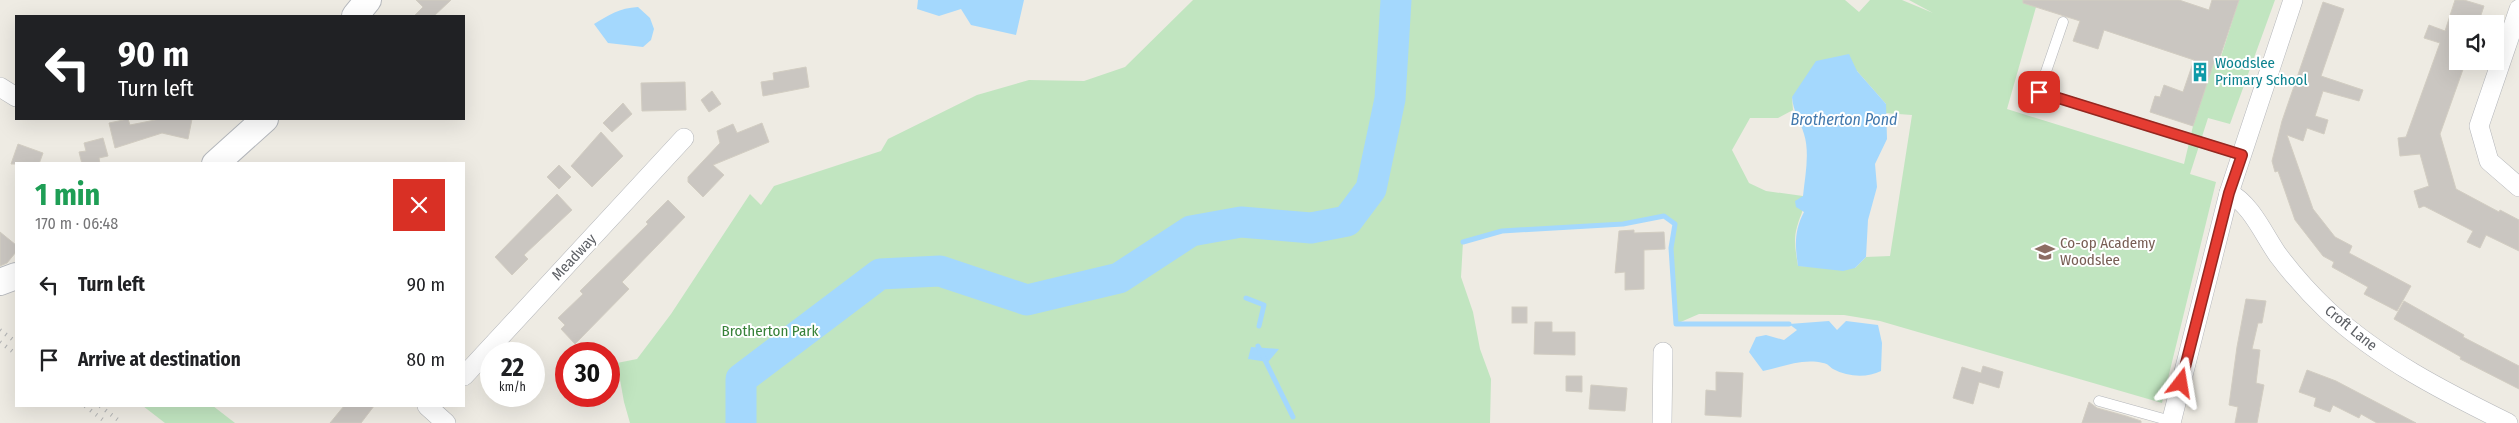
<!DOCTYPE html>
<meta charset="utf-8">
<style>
body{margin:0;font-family:"Fira Sans Condensed",sans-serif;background:#f2f2f2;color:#202124;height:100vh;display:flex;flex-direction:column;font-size:19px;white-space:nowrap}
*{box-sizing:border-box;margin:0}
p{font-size:16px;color:#757577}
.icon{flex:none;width:28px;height:28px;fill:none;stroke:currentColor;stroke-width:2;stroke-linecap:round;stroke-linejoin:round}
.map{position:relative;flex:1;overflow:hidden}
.side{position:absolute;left:15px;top:162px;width:450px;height:245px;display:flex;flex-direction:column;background:#fff;border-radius:0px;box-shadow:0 5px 20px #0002}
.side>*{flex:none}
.hud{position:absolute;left:15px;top:15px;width:450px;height:105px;border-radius:0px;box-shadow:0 5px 20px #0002;background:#202124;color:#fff;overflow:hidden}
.controls{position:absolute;left:2449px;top:15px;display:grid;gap:10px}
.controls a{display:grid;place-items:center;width:55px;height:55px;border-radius:0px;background:#fff;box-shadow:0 5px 20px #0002;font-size:25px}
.speed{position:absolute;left:480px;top:342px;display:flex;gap:10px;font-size:25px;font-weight:700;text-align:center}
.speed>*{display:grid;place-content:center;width:65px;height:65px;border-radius:50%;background:#fff;box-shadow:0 5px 20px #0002;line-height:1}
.speed small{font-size:12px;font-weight:400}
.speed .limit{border:8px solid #d22;background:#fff;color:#111}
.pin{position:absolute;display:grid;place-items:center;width:42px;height:42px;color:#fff;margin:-21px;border-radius:10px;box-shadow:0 2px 8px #0006}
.me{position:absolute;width:55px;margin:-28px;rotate:14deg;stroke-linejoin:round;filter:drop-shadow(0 0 4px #0008)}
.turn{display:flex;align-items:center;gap:18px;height:105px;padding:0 20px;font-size:22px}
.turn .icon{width:65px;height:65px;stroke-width:2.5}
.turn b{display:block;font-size:35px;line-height:42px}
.round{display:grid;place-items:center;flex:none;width:52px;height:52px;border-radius:0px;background:#f2f2f2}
.overview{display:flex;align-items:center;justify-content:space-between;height:85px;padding:0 20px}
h1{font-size:30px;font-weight:700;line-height:38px;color:#1e9e55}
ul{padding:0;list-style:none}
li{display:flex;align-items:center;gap:15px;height:75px;padding:0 20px}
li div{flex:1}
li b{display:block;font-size:19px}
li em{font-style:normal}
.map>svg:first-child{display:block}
</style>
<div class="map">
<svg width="2519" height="423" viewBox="0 0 2519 423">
<rect width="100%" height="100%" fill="#eeebe3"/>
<!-- green -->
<g fill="#c1e5c0" fill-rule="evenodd">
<path d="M 1193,0 L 1845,0 L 1859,12 L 1870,0 L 1902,0 L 1933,13 L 1909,0 L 2038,0 L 2007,109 L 2184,164 L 2193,126 L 2214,62 L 2219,63 L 2239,0 L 2275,0 L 2230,124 L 2208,118 L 2190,174 L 2216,182 L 2162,403 L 1880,321 L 1844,315 L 1699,314 L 1676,324 L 1671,248 L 1675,224 L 1664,216 L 1623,224 L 1502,231 L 1463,242 L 1461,277 L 1473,312 L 1480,349 L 1491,379 L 1490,423 L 630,423 L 624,402 L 617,363 L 637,359 L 671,314 L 750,194 L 761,205 L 774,186 L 881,151 L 888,139 L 977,95 L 1029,80 L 1084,81 L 1125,67 ZM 1857,71 L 1886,104 L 1885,113 L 1912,115 L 1890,256 L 1866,257 L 1855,268 L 1798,266 C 1796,253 1793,240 1797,227 C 1801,212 1804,214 1803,196 L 1766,191 L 1749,183 L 1732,150 L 1750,118 L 1778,118 L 1793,110 L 1792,97 Z"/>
<polygon points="143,406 213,406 235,423 165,423"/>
</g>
<!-- water -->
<g fill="#a4d8fd">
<polygon points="918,0 1024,0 1016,35 971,25 961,9 939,16 917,9"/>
<path d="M 638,7 L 650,18 L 654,29 L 651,40 L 643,47 L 608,43 L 594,24 C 609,15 619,8 638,7 Z"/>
<path d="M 1849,54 L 1857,71 L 1886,104 L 1887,139 L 1875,164 L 1877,187 L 1868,220 L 1866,257 L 1855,268 L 1843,271 L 1798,266 C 1795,246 1794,231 1804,212 L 1796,207 L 1795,201 L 1803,196 C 1805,176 1810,153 1804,134 C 1800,120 1793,111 1792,97 L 1816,61 Z"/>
<path d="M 1829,321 L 1837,330 L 1846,321 L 1878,325 L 1882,343 L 1881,371 C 1867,378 1848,377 1833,369 C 1830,367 1827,363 1823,363 C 1802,358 1783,367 1763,371 L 1749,352 L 1756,337 L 1766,335 L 1784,340 L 1797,330 L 1789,324 Z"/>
<polygon points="1251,347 1279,349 1268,362 1248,359"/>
</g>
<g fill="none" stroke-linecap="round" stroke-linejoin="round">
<!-- stream -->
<g stroke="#a4d8fd" stroke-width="5">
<polyline points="1463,242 1502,231 1623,224 1664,216 1675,224 1671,248 1676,324 1789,324"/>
<polyline points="1246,298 1264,305 1259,326"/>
<polyline points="1258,346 1293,417"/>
</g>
<!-- river -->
<polyline stroke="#a4d8fd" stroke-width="31" points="741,423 741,379 880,274 940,271 1027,300 1119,278 1191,231 1241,222 1311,228 1347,221 1371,189 1390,99 1396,0"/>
</g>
<!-- building -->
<g fill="#cac6c1" stroke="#d2cdc2">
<polygon points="416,0 451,0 434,16 414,16 423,7"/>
<polygon points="2023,0 2179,0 2209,10 2212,0 2239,0 2218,63 2214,62 2193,126 2150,112 2155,96 2160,97 2164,85 2183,92 2194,60 2104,30 2098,49 2073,41 2080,21 2023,3"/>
<polygon points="2455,0 2464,0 2484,6 2478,24 2458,24 2458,61 2466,61 2440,134 2456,189 2499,212 2500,210 2519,220 2519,251 2486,235 2480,248 2467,242 2473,231 2424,206 2419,208 2414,191 2429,186 2420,154 2400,156 2398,138 2406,137 2440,43 2424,38 2429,25 2445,31"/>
<polygon points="2323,2 2344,9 2321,76 2363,90 2359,101 2323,91 2315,116 2328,120 2324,134 2307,128 2303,141 2287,135 2313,209 2335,237 2352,246 2349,253 2411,286 2397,311 2364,294 2368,287 2332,267 2334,262 2323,256 2295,220 2278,171 2275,172 2272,161 2282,121"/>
<polygon points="806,67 809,87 763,96 761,82 774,80 773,73"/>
<polygon points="685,82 686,110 642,111 641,83"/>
<polygon points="712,91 721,104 709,112 701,100"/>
<polygon points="623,103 632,114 612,132 603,123"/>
<polygon points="128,119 130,125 160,119 192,119 188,139 162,133 115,148 109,123"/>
<polygon points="762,123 769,142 713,165 724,175 703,197 688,182 688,177 720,143 717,131 733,124 737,133"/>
<polygon points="601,132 623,156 592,187 571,166"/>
<polygon points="103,138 108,156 99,158 100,164 82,164 79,152 86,151 84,143"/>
<polygon points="18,144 43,153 39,164 11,164"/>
<polygon points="559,165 571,177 559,189 547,177"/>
<polygon points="557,194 572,210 524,255 528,259 512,275 495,257"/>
<polygon points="668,200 685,217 622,282 629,289 575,344 561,329 565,325 558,318 583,294 580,291 648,224 646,222"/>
<polygon points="1634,230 1634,233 1664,232 1665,249 1644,250 1644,289 1625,290 1625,272 1615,273 1619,231"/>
<polygon points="0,232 16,245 16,252 7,263 0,266"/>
<polygon points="2246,299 2266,301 2262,323 2258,323 2252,349 2260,350 2256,383 2264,385 2257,423 2235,423 2238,407 2229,405 2237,347"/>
<polygon points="2404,301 2464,335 2463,337 2519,366 2519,389 2460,359 2461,357 2394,319"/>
<rect x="1512" y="307" width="15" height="16"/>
<polygon points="1535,322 1552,322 1552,332 1575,332 1575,355 1534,354"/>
<polygon points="1983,366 2003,372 1999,388 1979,382 1973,404 1953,398 1962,367 1981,373"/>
<polygon points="2307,370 2336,381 2416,423 2377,423 2361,414 2359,418 2333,405 2330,412 2314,406 2316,398 2299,392"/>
<polygon points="1716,372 1743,373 1741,417 1705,415 1706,390 1716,391"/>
<polygon points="1566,376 1582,376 1582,392 1566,391"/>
<polygon points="1591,385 1627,388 1625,411 1589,409"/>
<polygon points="2089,402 2097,408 2126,416 2141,421 2141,423 2082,423"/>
<polygon points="344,406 374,406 361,423 330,423"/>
</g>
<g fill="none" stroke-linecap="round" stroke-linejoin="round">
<defs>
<g id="lane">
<polyline points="2063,22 2039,92 2242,155"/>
<polyline points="2099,401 2171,421"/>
</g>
<g id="street">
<polyline points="2519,9 2479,126 2489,161 2519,187"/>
<polyline points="0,87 16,97"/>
<path d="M 2229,193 C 2251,204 2264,235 2278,255 C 2293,275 2310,294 2328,311 C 2380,359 2445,392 2508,423"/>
<polyline points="464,376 684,138"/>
<polyline points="427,406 446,423"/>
<polyline points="1662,423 1663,352"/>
<polyline points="2171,423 2229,193 2293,0"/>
</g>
<g id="secondary">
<polyline points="355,16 368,0"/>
<polyline points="215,164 265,119"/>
<polyline points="0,282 16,276"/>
</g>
</defs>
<!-- lane casing -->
<use href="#lane" stroke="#b4b6ba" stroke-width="11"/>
<!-- street casing -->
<use href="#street" stroke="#b4b6ba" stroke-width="20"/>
<!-- secondary casing -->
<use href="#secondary" stroke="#b5b8bd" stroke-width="28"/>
<!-- lane -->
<use href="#lane" stroke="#fff" stroke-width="10"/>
<!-- street -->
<use href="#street" stroke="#fff" stroke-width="19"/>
<!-- secondary -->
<use href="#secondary" stroke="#fff" stroke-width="26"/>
<!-- rail -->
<g stroke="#b2b3b4" stroke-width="4" stroke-dasharray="1 6" stroke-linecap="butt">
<polyline points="0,330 16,342"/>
<polyline points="0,342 16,354"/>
<polyline points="85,406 107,423"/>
<polyline points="100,406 122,423"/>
</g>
</g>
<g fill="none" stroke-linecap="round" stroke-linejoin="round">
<defs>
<polyline id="route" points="2039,92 2242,155 2229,193 2181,383"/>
</defs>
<!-- route casing -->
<use href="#route" stroke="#952720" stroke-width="12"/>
<!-- route -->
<use href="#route" stroke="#e53c32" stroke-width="9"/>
</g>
<!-- icons -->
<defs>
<symbol id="building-bare" viewBox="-9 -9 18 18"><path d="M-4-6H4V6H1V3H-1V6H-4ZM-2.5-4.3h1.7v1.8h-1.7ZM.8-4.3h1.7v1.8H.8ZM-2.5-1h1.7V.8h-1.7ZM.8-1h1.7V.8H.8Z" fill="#0f9aa8" stroke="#fff" stroke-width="2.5" paint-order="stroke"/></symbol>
<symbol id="school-bare" viewBox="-9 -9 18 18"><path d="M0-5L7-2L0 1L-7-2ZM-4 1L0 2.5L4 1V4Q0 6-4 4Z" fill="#8d6e63" stroke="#fff" stroke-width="2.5" paint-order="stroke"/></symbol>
</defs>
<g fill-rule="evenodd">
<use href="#building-bare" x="2186" y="58" width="28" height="28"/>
<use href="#school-bare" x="2031" y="238" width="28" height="28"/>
</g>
<g text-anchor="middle" stroke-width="4" stroke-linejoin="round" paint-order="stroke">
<!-- culture labels -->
<g font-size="15" fill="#0d838f" stroke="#fff" text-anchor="start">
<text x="2215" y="68">Woodslee<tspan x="2215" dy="17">Primary School</tspan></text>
</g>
<!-- education labels -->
<g font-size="15" fill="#785e54" stroke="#fff" text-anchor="start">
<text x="2060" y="248">Co-op Academy<tspan x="2060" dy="17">Woodslee</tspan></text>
</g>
<!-- street labels -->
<g font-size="15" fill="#5c5f64" stroke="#fff">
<text transform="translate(574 257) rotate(-47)" y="5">Meadway</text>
<text transform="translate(2351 328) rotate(39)" y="5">Croft Lane</text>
</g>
<!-- park labels -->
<g font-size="15" fill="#368138" stroke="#fff">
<text x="770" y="336">Brotherton Park</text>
</g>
<!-- water labels -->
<g font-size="16" font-style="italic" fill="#4279ae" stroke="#fff">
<text x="1844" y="125">Brotherton Pond</text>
</g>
</g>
</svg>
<div class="controls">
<a><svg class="icon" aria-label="sound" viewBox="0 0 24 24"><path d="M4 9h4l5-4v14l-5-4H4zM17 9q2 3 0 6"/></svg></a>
</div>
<div class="speed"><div>22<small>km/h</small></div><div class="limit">30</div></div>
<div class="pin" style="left:2039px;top:92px;background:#d93025"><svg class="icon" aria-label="arrive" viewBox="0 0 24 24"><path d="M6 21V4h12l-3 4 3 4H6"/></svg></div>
<svg class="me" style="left:2181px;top:383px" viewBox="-20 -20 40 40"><path d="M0-17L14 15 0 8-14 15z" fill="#e53c32" stroke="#fff" stroke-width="4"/></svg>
<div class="hud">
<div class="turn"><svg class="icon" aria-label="left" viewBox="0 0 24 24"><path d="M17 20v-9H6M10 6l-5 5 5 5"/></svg><div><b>90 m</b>Turn left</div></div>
</div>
<section class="side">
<div class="overview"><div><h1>1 min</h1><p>170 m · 06:48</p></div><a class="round" style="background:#d93025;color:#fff"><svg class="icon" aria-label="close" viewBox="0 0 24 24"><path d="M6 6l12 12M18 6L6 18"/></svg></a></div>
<ul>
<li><svg class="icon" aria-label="left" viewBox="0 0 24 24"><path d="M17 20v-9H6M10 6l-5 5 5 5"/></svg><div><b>Turn left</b></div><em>90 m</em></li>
<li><svg class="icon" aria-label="arrive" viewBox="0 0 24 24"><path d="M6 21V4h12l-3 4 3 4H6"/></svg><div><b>Arrive at destination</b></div><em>80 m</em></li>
</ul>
</section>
</div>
